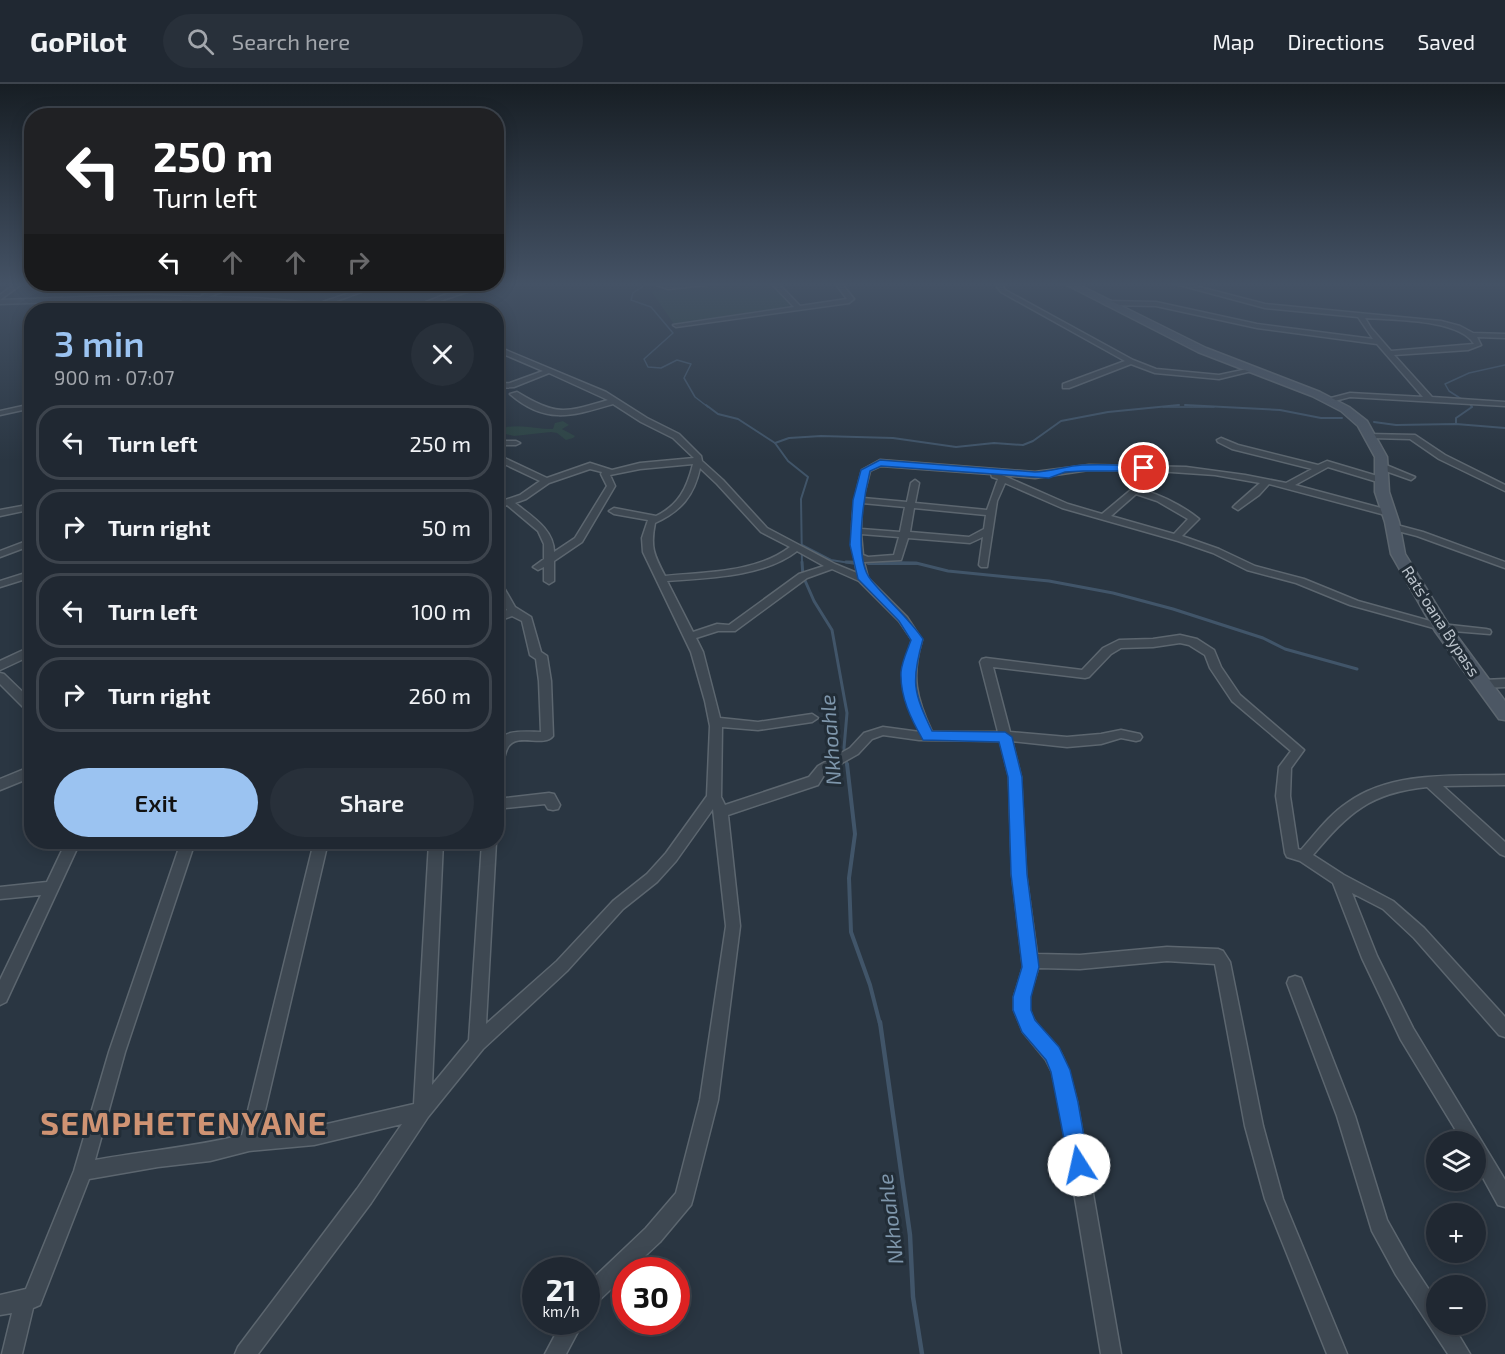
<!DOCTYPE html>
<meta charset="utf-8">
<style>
body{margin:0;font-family:"Exo 2",sans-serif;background:#28303a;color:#f1f3f6;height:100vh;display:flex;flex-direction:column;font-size:22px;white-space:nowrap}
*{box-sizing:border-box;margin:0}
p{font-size:20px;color:#a2a6ac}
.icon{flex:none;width:33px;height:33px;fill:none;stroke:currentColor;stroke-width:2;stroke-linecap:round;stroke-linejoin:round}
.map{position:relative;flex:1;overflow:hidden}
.side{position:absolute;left:24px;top:219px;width:480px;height:546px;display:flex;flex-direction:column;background:#202832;border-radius:24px;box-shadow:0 3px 15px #0003,0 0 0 2px #3d444d}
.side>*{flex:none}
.guide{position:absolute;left:24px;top:24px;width:480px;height:183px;border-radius:24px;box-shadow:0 3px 15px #0003,0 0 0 2px #3d444d;background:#202124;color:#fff;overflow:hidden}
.tools{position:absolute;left:1426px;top:1047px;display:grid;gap:12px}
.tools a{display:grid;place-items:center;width:60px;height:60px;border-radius:50%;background:#202832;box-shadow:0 3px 15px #0003,0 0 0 2px #3d444d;font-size:30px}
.speed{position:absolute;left:522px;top:1173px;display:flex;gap:12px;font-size:30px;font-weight:700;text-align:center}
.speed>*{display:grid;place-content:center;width:78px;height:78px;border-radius:50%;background:#202832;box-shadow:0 3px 15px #0003,0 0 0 2px #3d444d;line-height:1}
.speed small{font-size:15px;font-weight:400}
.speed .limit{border:9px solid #d22;background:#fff;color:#111}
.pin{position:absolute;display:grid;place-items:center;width:51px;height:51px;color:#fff;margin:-26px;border:3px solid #fff;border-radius:50%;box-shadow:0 2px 6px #0007}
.me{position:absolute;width:66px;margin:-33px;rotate:350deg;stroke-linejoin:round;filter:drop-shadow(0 0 4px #0008)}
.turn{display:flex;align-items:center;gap:21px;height:126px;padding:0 30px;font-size:27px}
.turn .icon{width:78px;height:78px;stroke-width:2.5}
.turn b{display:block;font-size:42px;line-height:51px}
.lanes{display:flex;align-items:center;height:57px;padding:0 30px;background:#0003;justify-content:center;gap:30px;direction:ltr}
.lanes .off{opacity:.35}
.round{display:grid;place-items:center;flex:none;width:63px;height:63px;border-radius:32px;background:#28303a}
.summary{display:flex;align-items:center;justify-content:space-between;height:102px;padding:0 30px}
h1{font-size:36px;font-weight:600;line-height:45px;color:#9bc3f1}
.primary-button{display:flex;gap:12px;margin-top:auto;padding:12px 30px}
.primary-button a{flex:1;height:69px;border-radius:36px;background:#9bc3f1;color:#111;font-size:24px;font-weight:600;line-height:69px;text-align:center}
.primary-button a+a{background:#28303a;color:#f1f3f6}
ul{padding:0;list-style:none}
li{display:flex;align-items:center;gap:18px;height:75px;margin:0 12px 9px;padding:0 18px;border:3px solid #3d444d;border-radius:24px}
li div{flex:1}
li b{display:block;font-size:22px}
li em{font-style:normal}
header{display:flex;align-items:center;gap:36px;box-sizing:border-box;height:84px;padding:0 30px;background:#202832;border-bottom:2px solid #3d444d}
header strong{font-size:28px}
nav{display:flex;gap:33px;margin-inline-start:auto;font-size:21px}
.search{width:420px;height:54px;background:#28303a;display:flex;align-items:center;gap:15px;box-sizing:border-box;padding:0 21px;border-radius:33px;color:#a2a6ac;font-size:22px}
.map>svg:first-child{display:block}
</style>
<header>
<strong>GoPilot</strong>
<div class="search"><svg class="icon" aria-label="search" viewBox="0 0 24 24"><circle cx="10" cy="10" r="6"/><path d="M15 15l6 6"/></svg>Search here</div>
<nav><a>Map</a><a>Directions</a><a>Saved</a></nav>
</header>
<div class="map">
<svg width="1505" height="1270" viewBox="0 0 1505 1270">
<rect width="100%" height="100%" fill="#2a3642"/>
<!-- green -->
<g fill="#2d4444">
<polygon points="738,199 774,199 800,225 674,240 651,207"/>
<path d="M 563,337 L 569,341 L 562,345 L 575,352 L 573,354 L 566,356 L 557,349 L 551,348 L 514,352 L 497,348 L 497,346 C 515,338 534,345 553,345 L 555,339 Z"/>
</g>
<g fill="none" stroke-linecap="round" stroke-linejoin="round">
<!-- stream-far4 -->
<g stroke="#415569" stroke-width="1.5">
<polyline points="648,199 633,209 631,216 651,223 673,249 644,275 648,283 661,284 677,276 691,280 684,294 695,313 708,323"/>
<polyline points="1463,316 1449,307 1445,300 1469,289 1505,281"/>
<polyline points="1470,320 1472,323"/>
<polyline points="1163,323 1214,323"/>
</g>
<!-- stream-far3 -->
<g stroke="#415569" stroke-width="2">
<polyline points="706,321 718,330 738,335 775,359 788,377 808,393 801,415 802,480"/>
<polyline points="1185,321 1280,326 1321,334 1342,334"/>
<polyline points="1374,338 1396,341 1456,340 1505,344"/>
<polyline points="1456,340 1456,334 1472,323 1471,321"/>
<polyline points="775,359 789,354 821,352 893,354 956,363 994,359 1023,361 1033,357 1061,337 1108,328 1179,321"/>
<polyline points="802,461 831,476 856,480"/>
<polyline points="868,480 922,480"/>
</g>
<!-- stream-far2 -->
<g stroke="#415569" stroke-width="3">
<polyline points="802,478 803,492 814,517 832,546 847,629 844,664 847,681"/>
<polyline points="846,478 916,479 948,487 1049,497 1113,509 1173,525 1263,554 1285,565 1357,585"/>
</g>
<!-- stream-far1 -->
<polyline stroke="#415569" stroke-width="4" points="847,680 855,750 849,794 851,848 870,901 880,940"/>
<!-- stream -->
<polyline stroke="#415569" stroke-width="4.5" points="880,938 910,1151 913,1213 922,1270"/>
<defs>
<g id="street">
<polygon points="16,199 23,199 0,216 0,211"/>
<polygon points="650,199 668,201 723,199 668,205"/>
<polygon points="771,199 778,199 800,222 847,215 835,199 841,199 854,215 849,219 676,243 673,241 794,223"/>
<polygon points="998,199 1004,199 1003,203 1005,206 1133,276 1156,285 1219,291 1252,284 1256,286 1219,295 1155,289 1131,280 1069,304 1063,304 1063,300 1125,277 1001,208 997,203"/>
<path d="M 1172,199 L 1184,199 L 1265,220 L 1441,237 L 1460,242 L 1473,249 L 1505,250 L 1505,254 L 1477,253 L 1481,261 L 1468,266 L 1394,271 L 1432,313 L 1505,318 L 1505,322 L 1350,313 L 1327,319 L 1327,315 L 1350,309 L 1423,313 L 1377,260 L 1257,244 L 1156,222 L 1106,221 L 1103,219 L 1106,217 L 1156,218 L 1257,240 L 1373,255 L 1358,233 L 1265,224 ZM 1365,234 C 1392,236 1460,235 1474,260 L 1391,267 L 1371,244 Z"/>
<polygon points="169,200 193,200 174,204"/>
<polygon points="236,200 243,200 208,213 257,214 322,220 323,218 376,200 383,200 328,220 373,224 376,226 257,218 192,216 171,226 164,226 183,216 150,215 0,220 0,216 150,211 201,213 202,211"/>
<polygon points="483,200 491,200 413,226 406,226 444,211"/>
<path d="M 496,262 L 606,308 L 647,334 L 679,350 L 701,372 L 702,377 L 723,396 L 767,444 L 835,480 L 857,489 C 849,449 851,425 862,386 L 880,376 L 1035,388 L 1089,381 L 1186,383 L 1245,391 L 1286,399 L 1312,385 L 1232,365 L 1218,358 L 1217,356 L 1221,354 L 1238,361 L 1318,381 L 1327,377 L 1384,394 L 1385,396 L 1381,399 L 1328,383 L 1295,401 L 1392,427 L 1392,431 L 1389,432 L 1269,400 L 1259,411 L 1238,426 L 1233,423 L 1235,421 L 1260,399 L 1215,391 L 1157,387 L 1089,386 L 1035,394 L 1002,391 L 1068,420 L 1102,430 L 1132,405 C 1150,404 1185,423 1199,435 L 1182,452 L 1219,465 L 1255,482 L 1304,495 L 1358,517 L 1441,540 L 1486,545 L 1490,546 L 1491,548 L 1490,550 L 1441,546 L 1350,521 L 1296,499 L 1247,486 L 1213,469 L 1178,457 L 1062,424 L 1005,399 L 997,417 L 987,483 L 981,483 L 979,481 L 983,453 L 970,459 L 908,454 L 901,476 L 864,478 L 868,494 L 907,533 L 922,556 C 911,592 916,614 932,648 L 998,648 L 980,578 L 982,575 L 986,574 L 1082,586 L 1103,564 L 1119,556 L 1153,555 L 1180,551 L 1197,555 L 1214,566 L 1221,583 L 1240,611 L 1304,666 L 1291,684 L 1290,712 L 1298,765 L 1301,766 C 1316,749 1329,731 1347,719 C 1391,687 1453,692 1505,691 L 1505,701 L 1443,702 L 1505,758 L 1505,772 L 1500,770 L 1427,703 C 1370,709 1349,728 1313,771 L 1344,791 L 1393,817 L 1424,844 L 1505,933 L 1505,953 L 1499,951 L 1414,854 L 1383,825 L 1352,809 L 1377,872 L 1413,944 L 1505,1096 L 1505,1123 L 1498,1121 L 1476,1081 L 1476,1058 L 1463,1058 L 1401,956 L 1362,874 L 1333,799 L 1300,777 L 1287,773 L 1285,769 L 1276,712 L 1279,683 L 1291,667 L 1232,617 L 1210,584 L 1205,571 L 1189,561 L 1180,559 L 1153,563 L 1121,564 L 1111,570 L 1089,593 L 1085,594 L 993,583 L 1010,648 L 1067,653 L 1101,650 L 1121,646 L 1140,650 L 1142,653 L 1140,656 L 1136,657 L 1121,654 L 1101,660 L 1067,663 L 1012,657 L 1021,693 L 1026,790 L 1037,870 L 1080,871 L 1167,863 L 1218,865 L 1223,867 L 1230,878 L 1263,1042 L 1283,1115 L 1347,1270 L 1327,1270 L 1265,1115 L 1245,1042 L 1215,880 L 1167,877 L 1080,885 L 1038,884 C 1035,897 1027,913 1030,926 C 1033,941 1050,952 1058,964 C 1068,980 1072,1000 1077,1018 L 1121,1270 L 1101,1270 L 1059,1018 L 1052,988 L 1046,976 L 1023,948 L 1014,926 L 1014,913 L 1023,883 L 1012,790 L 1009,693 L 1000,657 L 919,656 L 883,651 L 872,655 L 858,670 L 826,688 L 818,701 L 728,731 L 740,842 L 718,1016 L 693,1114 L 691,1121 L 660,1158 L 630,1186 L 626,1186 L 626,1191 L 593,1222 L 586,1225 L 586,1201 L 646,1144 L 676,1109 L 700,1016 L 726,842 L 713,725 L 676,777 L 657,798 L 623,825 L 567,887 L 483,965 L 428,1033 L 371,1119 L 258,1270 L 235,1270 L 238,1263 L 357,1105 L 402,1040 L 314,1061 L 249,1067 L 210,1077 L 158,1083 L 89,1095 L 40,1221 L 33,1224 L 22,1270 L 2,1270 L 12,1229 L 0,1231 L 0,1211 L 26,1205 L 74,1087 L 109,968 L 181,758 L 195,758 L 125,968 L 95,1076 C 144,1067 194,1063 242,1051 L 314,758 L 328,758 L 260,1048 L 314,1043 L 414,1020 L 429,758 L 443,758 L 432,1001 L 469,956 L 482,758 L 496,758 L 486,940 L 557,877 L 613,817 L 647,790 L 666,769 L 707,712 L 710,642 L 705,617 L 691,568 L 643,468 L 642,454 L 648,436 L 614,430 L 609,427 L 614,424 L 656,432 C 679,421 687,404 693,380 L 640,385 L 610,391 L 615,402 L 582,458 L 554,477 L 554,497 L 549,500 L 544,497 L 544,483 L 538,486 L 533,483 L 544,475 L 544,460 L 538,447 L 507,421 L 496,425 L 496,419 L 520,411 L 540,397 L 496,376 L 496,370 L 547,394 L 590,379 L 612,386 L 640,379 L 694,374 L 673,354 L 641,338 L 613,320 C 572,332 546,341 510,310 L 517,308 C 557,332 564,329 608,316 L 549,289 L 514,303 L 496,304 L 496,300 L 510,299 L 543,287 L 496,267 ZM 881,382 L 991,390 L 992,393 L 998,395 L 987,426 L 915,419 L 919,399 L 915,396 L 911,399 L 907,418 L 863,414 L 870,387 ZM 700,384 L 717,400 L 761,448 L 790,463 C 756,489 705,488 665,492 C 654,471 650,463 655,439 C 681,427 694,412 700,384 ZM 590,385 L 602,388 L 601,390 L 607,402 L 575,454 L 554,468 C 554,445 531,432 515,419 L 526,415 L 549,399 ZM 1136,410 L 1157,417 L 1188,435 L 1174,450 L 1111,432 ZM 862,419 L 905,423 L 900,448 L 861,445 ZM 914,424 L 986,431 L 984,445 L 969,453 L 910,448 ZM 861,450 L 899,453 L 894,471 L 868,473 L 863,471 ZM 797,467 L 824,482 L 799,490 L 729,541 L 717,540 L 693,548 L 667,497 C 707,494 764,493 797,467 ZM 832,485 L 859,497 L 899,537 L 912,556 C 899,592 904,614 920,648 L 883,643 L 864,649 L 850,664 L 818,682 L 809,693 L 725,721 L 721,713 L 722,643 L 758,646 L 812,638 L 818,634 L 812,630 L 758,638 L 720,634 L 703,568 L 696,554 L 718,547 L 735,547 L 807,494 Z"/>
<polygon points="32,320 32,324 0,331 0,327"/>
<polygon points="1368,350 1415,351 1445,371 1505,401 1505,407 1439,375 1410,355 1371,354 1367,352"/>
<polygon points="496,357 516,357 520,359 516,361 496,361"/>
<polygon points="1380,381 1386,381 1415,393 1411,396 1380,385"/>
<polygon points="32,417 32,424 28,426 0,432 0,426 22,422"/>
<polygon points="1393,440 1423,448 1505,478 1505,484 1417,452 1390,445 1390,441"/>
<polygon points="32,455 32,461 0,473 0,467"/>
<polygon points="32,487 32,493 0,503 0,497"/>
<path d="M 496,496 L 500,497 L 515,523 L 531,533 L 541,568 L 547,572 L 551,597 L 553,652 C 543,664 518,648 508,663 C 504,670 504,679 500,686 L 496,688 C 496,680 495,670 496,662 C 500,644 527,648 541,648 L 539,597 L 536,575 L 530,571 L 522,537 L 512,532 L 496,538 L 496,531 L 507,526 L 496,510 Z"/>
<polygon points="32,562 32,571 0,586 0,577"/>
<polygon points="0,589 4,590 32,617 32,629 28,628 0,600"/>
<polygon points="1505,595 1505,603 1483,604 1477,600 1483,596"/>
<polygon points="32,682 32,693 0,706 0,695"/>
<polygon points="549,709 554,710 560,721 558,725 553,726 548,725 545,720 496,725 496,715"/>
<polygon points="66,758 80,758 6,918 0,921 0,896 41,811 0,815 0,803 47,798"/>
<polygon points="1295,892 1301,894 1303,899 1355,1032 1387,1136 1410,1177 1437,1218 1437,1240 1452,1240 1470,1270 1448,1270 1396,1191 1372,1147 1337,1032 1287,899 1289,894"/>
<polygon points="562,1238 583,1238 566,1270 545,1270"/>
</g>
<polygon id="secondary" points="1063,199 1075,199 1206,264 1320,308 1349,323 1367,337 1387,373 1389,408 1399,438 1405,470 1448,540 1505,617 1505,636 1499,635 1435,547 1391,470 1385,438 1375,408 1375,373 1358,342 1341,327 1312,312 1198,268"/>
</defs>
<!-- street casing -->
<use href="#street" stroke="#5c666f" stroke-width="3"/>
<!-- secondary casing -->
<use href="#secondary" stroke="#5c666f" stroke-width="3"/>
<!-- street -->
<use href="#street" fill="#3e4852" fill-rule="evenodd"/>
<!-- secondary -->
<use href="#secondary" fill="#4c5764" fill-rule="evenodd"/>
</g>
<!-- sky -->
<linearGradient id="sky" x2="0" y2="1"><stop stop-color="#171e24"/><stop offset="0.53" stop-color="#445265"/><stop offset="1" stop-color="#445265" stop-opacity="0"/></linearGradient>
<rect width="1505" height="377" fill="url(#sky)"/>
<!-- route -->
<path fill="#1a73e8" stroke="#114b97" stroke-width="1.5" d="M 880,376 L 1035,388 C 1051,388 1065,382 1082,381 C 1102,380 1123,381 1144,382 L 1149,384 L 1144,387 L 1083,387 L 1065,388 L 1049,394 L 881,382 L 870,387 C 864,412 853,475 871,496 C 888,517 908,533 923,555 C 911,597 913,608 932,647 L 1005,648 L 1012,653 L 1022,693 L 1027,790 L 1039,883 L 1031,913 L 1031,926 L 1035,936 L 1059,963 L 1070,986 L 1078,1018 L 1089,1081 L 1086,1089 L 1079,1092 L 1072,1089 L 1069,1081 L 1051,988 L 1046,976 L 1022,948 L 1013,926 L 1013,913 L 1022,883 L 1011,790 L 1008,693 L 999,658 L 923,656 C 911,635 900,613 901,588 C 902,577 908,565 911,556 L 899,537 L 858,495 L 850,461 L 853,416 L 861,386 Z"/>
<g text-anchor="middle" stroke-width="6" stroke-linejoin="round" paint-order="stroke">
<!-- far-street labels -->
<g font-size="16" fill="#bbc3cb" stroke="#222d37">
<text transform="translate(1441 537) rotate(57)" y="6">Rats'oana Bypass</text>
</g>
<!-- water labels -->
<g font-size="21" font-style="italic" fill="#7e96ab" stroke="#222d37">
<text transform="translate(831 656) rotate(-94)" y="7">Nkhoahle</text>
<text transform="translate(891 1135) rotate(-97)" y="7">Nkhoahle</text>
</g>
<!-- near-district labels -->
<g font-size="32" font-weight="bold" letter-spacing="1.5" fill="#cf9373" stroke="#222d37">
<text x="184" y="1051">SEMPHETENYANE</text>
</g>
</g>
</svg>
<div class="tools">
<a><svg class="icon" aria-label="layers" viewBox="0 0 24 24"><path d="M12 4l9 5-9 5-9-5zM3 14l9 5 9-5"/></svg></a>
<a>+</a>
<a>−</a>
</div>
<div class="speed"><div>21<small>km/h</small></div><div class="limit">30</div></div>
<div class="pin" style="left:1144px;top:384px;background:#d93025"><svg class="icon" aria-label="arrive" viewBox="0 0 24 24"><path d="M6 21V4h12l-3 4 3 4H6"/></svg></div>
<svg class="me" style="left:1079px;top:1081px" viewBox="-20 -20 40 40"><circle r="19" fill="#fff"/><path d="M0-13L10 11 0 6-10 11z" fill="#1a73e8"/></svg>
<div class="guide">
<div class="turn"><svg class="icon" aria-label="left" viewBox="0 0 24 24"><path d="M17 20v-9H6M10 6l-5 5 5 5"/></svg><div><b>250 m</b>Turn left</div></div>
<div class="lanes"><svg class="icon" aria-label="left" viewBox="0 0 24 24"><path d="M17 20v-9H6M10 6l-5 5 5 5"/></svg><svg class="icon off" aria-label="ahead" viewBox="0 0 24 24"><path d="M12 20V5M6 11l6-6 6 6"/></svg><svg class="icon off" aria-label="ahead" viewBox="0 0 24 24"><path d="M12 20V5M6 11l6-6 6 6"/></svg><svg class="icon off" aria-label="right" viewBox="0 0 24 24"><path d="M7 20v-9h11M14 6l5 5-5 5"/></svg></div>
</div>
<section class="side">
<div class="summary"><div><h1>3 min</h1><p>900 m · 07:07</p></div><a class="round"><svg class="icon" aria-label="close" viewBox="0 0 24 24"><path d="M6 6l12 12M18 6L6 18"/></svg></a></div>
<ul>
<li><svg class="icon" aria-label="left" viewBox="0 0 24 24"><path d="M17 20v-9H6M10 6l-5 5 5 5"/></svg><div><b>Turn left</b></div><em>250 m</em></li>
<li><svg class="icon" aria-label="right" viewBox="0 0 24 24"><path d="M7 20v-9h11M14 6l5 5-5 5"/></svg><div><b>Turn right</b></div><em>50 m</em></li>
<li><svg class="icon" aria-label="left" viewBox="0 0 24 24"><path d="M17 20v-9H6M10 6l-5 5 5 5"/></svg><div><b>Turn left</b></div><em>100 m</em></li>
<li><svg class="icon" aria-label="right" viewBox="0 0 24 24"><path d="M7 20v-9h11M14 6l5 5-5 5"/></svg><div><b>Turn right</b></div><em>260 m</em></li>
</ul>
<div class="primary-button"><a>Exit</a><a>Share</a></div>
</section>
</div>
